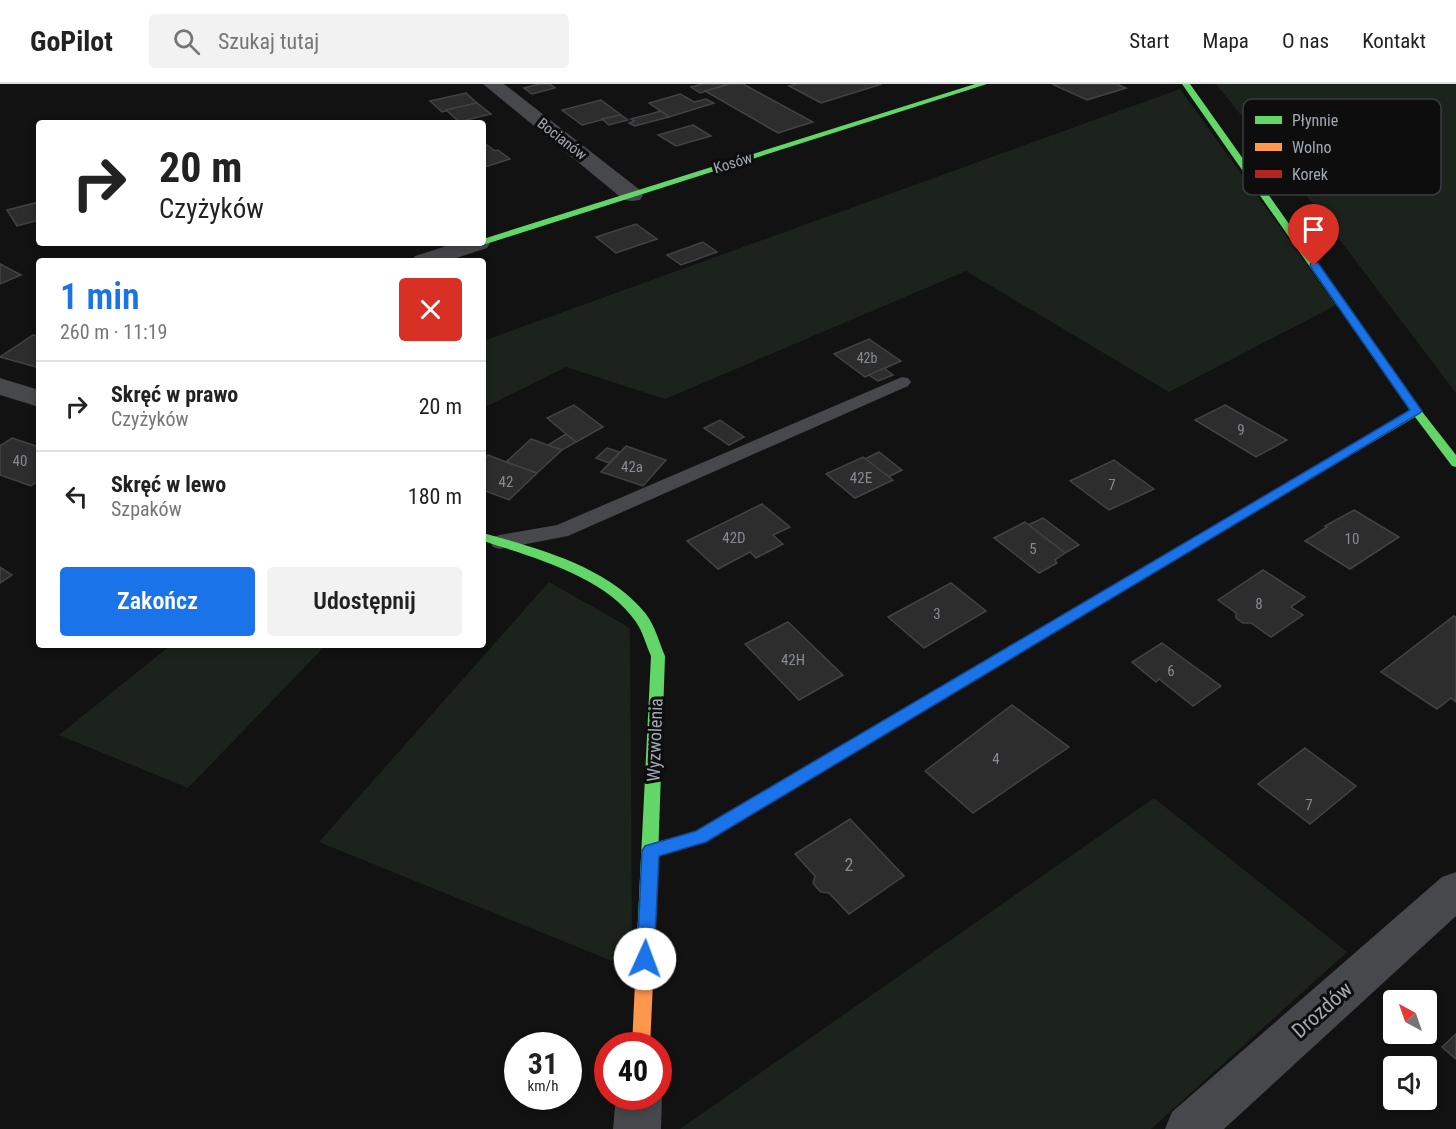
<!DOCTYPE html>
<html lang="pl">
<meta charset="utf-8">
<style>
body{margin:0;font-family:"Roboto Condensed",sans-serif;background:#f2f2f2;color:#222;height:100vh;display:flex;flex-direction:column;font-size:22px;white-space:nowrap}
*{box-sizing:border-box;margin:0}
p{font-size:20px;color:#767676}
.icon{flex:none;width:33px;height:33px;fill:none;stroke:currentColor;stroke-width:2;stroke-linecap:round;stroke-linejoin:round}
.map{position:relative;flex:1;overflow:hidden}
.sheet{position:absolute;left:36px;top:174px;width:450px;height:390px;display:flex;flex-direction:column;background:#fff;border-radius:6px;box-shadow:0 3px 9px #0003}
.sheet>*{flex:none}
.banner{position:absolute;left:36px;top:36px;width:450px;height:126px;border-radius:6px;box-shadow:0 3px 9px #0003;background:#fff;color:#222;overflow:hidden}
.needle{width:39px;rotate:320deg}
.fabs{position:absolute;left:1383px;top:906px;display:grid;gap:12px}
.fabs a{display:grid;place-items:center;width:54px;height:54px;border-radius:6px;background:#fff;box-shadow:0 3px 9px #0003;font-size:30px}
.speed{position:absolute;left:504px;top:948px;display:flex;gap:12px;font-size:30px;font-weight:700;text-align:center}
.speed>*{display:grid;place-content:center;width:78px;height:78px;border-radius:50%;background:#fff;box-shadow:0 3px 9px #0003;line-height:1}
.speed small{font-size:15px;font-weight:400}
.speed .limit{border:9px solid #d22;background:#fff;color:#111}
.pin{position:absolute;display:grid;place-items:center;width:51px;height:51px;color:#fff;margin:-62px -26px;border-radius:50% 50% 50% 0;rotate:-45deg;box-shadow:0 0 6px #0007}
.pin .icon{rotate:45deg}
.me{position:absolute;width:66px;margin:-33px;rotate:2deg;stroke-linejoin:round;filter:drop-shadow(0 0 4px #0008)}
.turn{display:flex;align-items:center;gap:21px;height:126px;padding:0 24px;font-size:27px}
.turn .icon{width:78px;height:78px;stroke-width:2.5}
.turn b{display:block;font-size:42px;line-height:51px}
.round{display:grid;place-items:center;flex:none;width:63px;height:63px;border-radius:6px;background:#f2f2f2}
.summary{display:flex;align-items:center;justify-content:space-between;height:102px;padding:0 24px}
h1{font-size:36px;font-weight:600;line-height:45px;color:#1a73e8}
.cta{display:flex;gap:12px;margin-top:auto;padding:12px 24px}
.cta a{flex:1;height:69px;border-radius:6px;background:#1a73e8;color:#fff;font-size:24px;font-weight:600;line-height:69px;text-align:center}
.cta a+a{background:#f2f2f2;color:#222}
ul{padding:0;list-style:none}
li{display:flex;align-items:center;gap:18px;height:90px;padding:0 24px;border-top:2px solid #e0e0e0}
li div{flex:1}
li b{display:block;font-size:22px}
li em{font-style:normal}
header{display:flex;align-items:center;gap:36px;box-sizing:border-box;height:84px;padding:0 30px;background:#fff;border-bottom:2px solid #e0e0e0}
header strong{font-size:28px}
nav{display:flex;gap:33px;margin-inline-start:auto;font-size:21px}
.search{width:420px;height:54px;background:#f2f2f2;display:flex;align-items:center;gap:15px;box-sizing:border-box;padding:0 21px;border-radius:6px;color:#767676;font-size:22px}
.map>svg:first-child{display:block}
</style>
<header>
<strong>GoPilot</strong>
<div class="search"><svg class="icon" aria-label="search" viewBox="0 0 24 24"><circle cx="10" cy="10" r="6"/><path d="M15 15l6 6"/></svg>Szukaj tutaj</div>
<nav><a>Start</a><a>Mapa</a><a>O nas</a><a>Kontakt</a></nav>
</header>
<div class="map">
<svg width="1456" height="1045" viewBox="0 0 1456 1045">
<rect width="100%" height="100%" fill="#121213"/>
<!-- green -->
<g fill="#1c231d">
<polygon points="1216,0 1456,0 1456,309 1308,114"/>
<polygon points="1180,5 1336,221 1169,308 966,187 665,315 566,283 483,324 483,257"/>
<polygon points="549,498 630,544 632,853 612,877 319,758"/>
<polygon points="171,561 326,561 188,704 59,651"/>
<polygon points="1154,714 1347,868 1151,1045 680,1045"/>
</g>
<!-- building -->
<g fill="#2d2d2e" stroke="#424346" stroke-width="1.5">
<polygon points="539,0 550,0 555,4 532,10 524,4"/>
<polygon points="702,0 730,0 700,9 691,3"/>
<polygon points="730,0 743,0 813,38 778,49 705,7"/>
<polygon points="796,0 882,0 821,19 789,2"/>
<polygon points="1052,0 1117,0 1126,4 1087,16"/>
<polygon points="466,9 477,19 442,28 430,17"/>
<polygon points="680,10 694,18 706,15 714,19 669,33 649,19"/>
<polygon points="601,16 621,31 582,41 562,26"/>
<polygon points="477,19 491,30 459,38 446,26"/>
<polygon points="661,27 669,33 635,42 629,39 634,37 631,35"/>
<polygon points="621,31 628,36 609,41 602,35"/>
<polygon points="693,41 711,52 676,62 658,51"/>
<polygon points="487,61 495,67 498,66 510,75 485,83 483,62"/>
<polygon points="39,118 39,136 17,142 7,126"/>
<polygon points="636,140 657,155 616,169 596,153"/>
<polygon points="703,158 717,168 681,181 667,171"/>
<polygon points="0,180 21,191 0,200"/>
<polygon points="33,251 39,253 39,280 36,283 0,273"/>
<polygon points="869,255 901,277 865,293 834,270"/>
<polygon points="884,284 893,291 878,297 869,291"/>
<polygon points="574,321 603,343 576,358 547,334"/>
<polygon points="1225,321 1287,356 1256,373 1195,336"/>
<polygon points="720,336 744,353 729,361 704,344"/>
<polygon points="566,350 576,358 562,366 548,361"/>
<polygon points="12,354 39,363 39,396 31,402 0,391 0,362"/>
<polygon points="531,355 562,366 537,389 506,378"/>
<polygon points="626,362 666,376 643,402 601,388"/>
<polygon points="607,364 620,368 609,379 596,374"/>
<polygon points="879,368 902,386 888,393 865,375"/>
<polygon points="488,371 506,378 537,389 509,416 483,406 483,375"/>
<polygon points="863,373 893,396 855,414 826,390"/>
<polygon points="1114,376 1154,405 1109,426 1070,397"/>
<polygon points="762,420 790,443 773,451 783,460 756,474 750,468 718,485 687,457"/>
<polygon points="1354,426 1399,453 1350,485 1305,457 1327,443 1325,442"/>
<polygon points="1043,434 1079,461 1065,469 1028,441"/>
<polygon points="1025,438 1065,469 1055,476 1057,479 1039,489 994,454"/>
<polygon points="0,483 12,491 0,499"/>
<polygon points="1263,486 1305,513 1291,523 1303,531 1271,553 1251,539 1243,539 1236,534 1236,529 1218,516"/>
<polygon points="951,499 986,527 924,564 888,533"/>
<polygon points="1454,532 1456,533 1456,618 1451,614 1437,625 1381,588"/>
<polygon points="788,538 843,591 799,616 745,560"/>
<polygon points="1162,559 1221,602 1193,622 1159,595 1156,598 1132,578"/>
<polygon points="1012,621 1069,663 973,729 925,687"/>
<polygon points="1305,664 1356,702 1310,740 1258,700"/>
<polygon points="850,735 904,792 849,830 829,809 821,808 817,804 813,799 815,792 795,770"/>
<polygon points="1456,950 1456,975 1442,963"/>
</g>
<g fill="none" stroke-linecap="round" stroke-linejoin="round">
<!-- lane -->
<polygon fill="#47484b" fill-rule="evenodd" points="902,293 908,294 911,298 908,302 568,452 500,465 493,463 490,458 493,453 500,451 557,441"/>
<!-- street -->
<g fill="#47484b" fill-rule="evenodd">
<polygon points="483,0 504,0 640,106 643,111 640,116 632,117 624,116"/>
<polygon points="483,153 490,159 487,164 447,177 411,177 415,172 456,159 483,159"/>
<polygon points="0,294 39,306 39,323 0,311"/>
<polygon points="1456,788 1456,832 1224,1045 1165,1045 1172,1028 1442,793"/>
<polygon points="658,1003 662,1012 661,1045 613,1045 616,1012 658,1012"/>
</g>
<!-- fast -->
<g fill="#63d668" fill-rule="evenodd">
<polygon points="975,0 987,0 486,160 479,159 483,159 483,155"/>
<polygon points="1182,0 1190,0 1420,325 1456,371 1456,383 1452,382 1415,333 1071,537 1066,535 1064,532 1066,529 1410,326"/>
<path d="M 483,449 C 538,464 609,483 646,530 C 655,542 659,558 665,572 L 656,834 L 653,839 L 647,842 L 641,839 L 638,834 L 651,572 C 646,561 643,548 636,538 C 606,493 533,473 483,457 Z"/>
</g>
<!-- slow -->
<g fill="#ff974d" fill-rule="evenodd">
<polygon points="930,610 935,612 937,616 935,620 706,758 651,774 645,772 643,767 645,762 696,747"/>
<polygon points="647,826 653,829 656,834 650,962 632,962 638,834 641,829"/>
</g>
<!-- jam -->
<polygon fill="#b3261e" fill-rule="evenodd" points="1071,527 1076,529 1078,532 1076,535 935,620 925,620 923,616 925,612"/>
</g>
<!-- route -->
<polygon fill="#1a73e8" stroke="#114b97" stroke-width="1.5" points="1311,179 1318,179 1422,327 1420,329 706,758 659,772 654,875 652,881 645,883 639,881 637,875 642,767 645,762 696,747 1410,326 1310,182"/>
<g text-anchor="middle" stroke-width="6" stroke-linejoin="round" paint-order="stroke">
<!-- far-number labels -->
<g font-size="14" fill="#868b92">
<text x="867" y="279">42b</text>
</g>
<!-- far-street labels -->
<g font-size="15" fill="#a4aab3" stroke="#0d0d0e">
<text transform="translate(562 55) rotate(38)" y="5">Bocianów</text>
<text transform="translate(733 79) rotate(-17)" y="5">Kosów</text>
</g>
<!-- number labels -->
<g font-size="15" fill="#868b92">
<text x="1241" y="351">9</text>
<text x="20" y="382">40</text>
<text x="632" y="388">42a</text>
<text x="861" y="399">42E</text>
<text x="506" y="403">42</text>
<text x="1112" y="406">7</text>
<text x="734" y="459">42D</text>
<text x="1352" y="460">10</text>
<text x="1033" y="470">5</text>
<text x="1259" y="525">8</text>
<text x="937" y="535">3</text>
<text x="793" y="581">42H</text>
<text x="1171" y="592">6</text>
<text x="996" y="680">4</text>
<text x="1309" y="726">7</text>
</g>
<!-- street labels -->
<g font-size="18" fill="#a4aab3" stroke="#0d0d0e">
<text transform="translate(655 656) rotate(-88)" y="6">Wyzwolenia</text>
</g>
<!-- near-number labels -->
<g font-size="18" fill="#868b92">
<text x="849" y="787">2</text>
</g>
<!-- near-street labels -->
<g font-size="21" fill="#a4aab3" stroke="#0d0d0e">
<text transform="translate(1322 926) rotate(-42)" y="7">Drozdów</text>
</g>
</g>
<!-- legend -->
<rect x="1243" y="15" width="198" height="96" rx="9" fill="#0d0d0e" stroke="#3a3c40" stroke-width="1.5"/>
<rect x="1255" y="32" width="27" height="8" fill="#63d668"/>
<rect x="1255" y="59" width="27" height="8" fill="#ff974d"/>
<rect x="1255" y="86" width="27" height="8" fill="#b3261e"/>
<g font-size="16" fill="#a4aab3">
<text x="1292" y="42">Płynnie</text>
<text x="1292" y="69">Wolno</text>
<text x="1292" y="96">Korek</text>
</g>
</svg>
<div class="fabs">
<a><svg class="needle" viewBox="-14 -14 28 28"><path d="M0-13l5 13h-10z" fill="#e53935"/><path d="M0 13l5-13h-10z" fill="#767676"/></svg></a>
<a><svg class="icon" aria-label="sound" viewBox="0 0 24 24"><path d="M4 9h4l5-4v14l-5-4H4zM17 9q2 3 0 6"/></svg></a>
</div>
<div class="speed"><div>31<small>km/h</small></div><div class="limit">40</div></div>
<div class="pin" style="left:1314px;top:182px;background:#d93025"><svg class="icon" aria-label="arrive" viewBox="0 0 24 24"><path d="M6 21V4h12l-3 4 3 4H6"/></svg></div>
<svg class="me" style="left:645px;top:875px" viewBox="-20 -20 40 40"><circle r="19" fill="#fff"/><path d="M0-13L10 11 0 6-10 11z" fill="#1a73e8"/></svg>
<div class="banner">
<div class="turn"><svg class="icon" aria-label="right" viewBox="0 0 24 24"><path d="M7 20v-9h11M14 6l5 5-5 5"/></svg><div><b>20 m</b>Czyżyków</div></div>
</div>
<section class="sheet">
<div class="summary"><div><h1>1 min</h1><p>260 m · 11:19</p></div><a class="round" style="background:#d93025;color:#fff"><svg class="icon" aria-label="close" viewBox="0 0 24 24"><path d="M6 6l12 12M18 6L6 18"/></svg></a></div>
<ul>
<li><svg class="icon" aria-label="right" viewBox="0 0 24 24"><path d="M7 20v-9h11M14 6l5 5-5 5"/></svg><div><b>Skręć w prawo</b><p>Czyżyków</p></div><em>20 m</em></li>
<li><svg class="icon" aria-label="left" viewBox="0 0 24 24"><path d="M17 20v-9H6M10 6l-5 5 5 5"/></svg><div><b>Skręć w lewo</b><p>Szpaków</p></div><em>180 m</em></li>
</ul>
<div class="cta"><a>Zakończ</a><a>Udostępnij</a></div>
</section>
</div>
